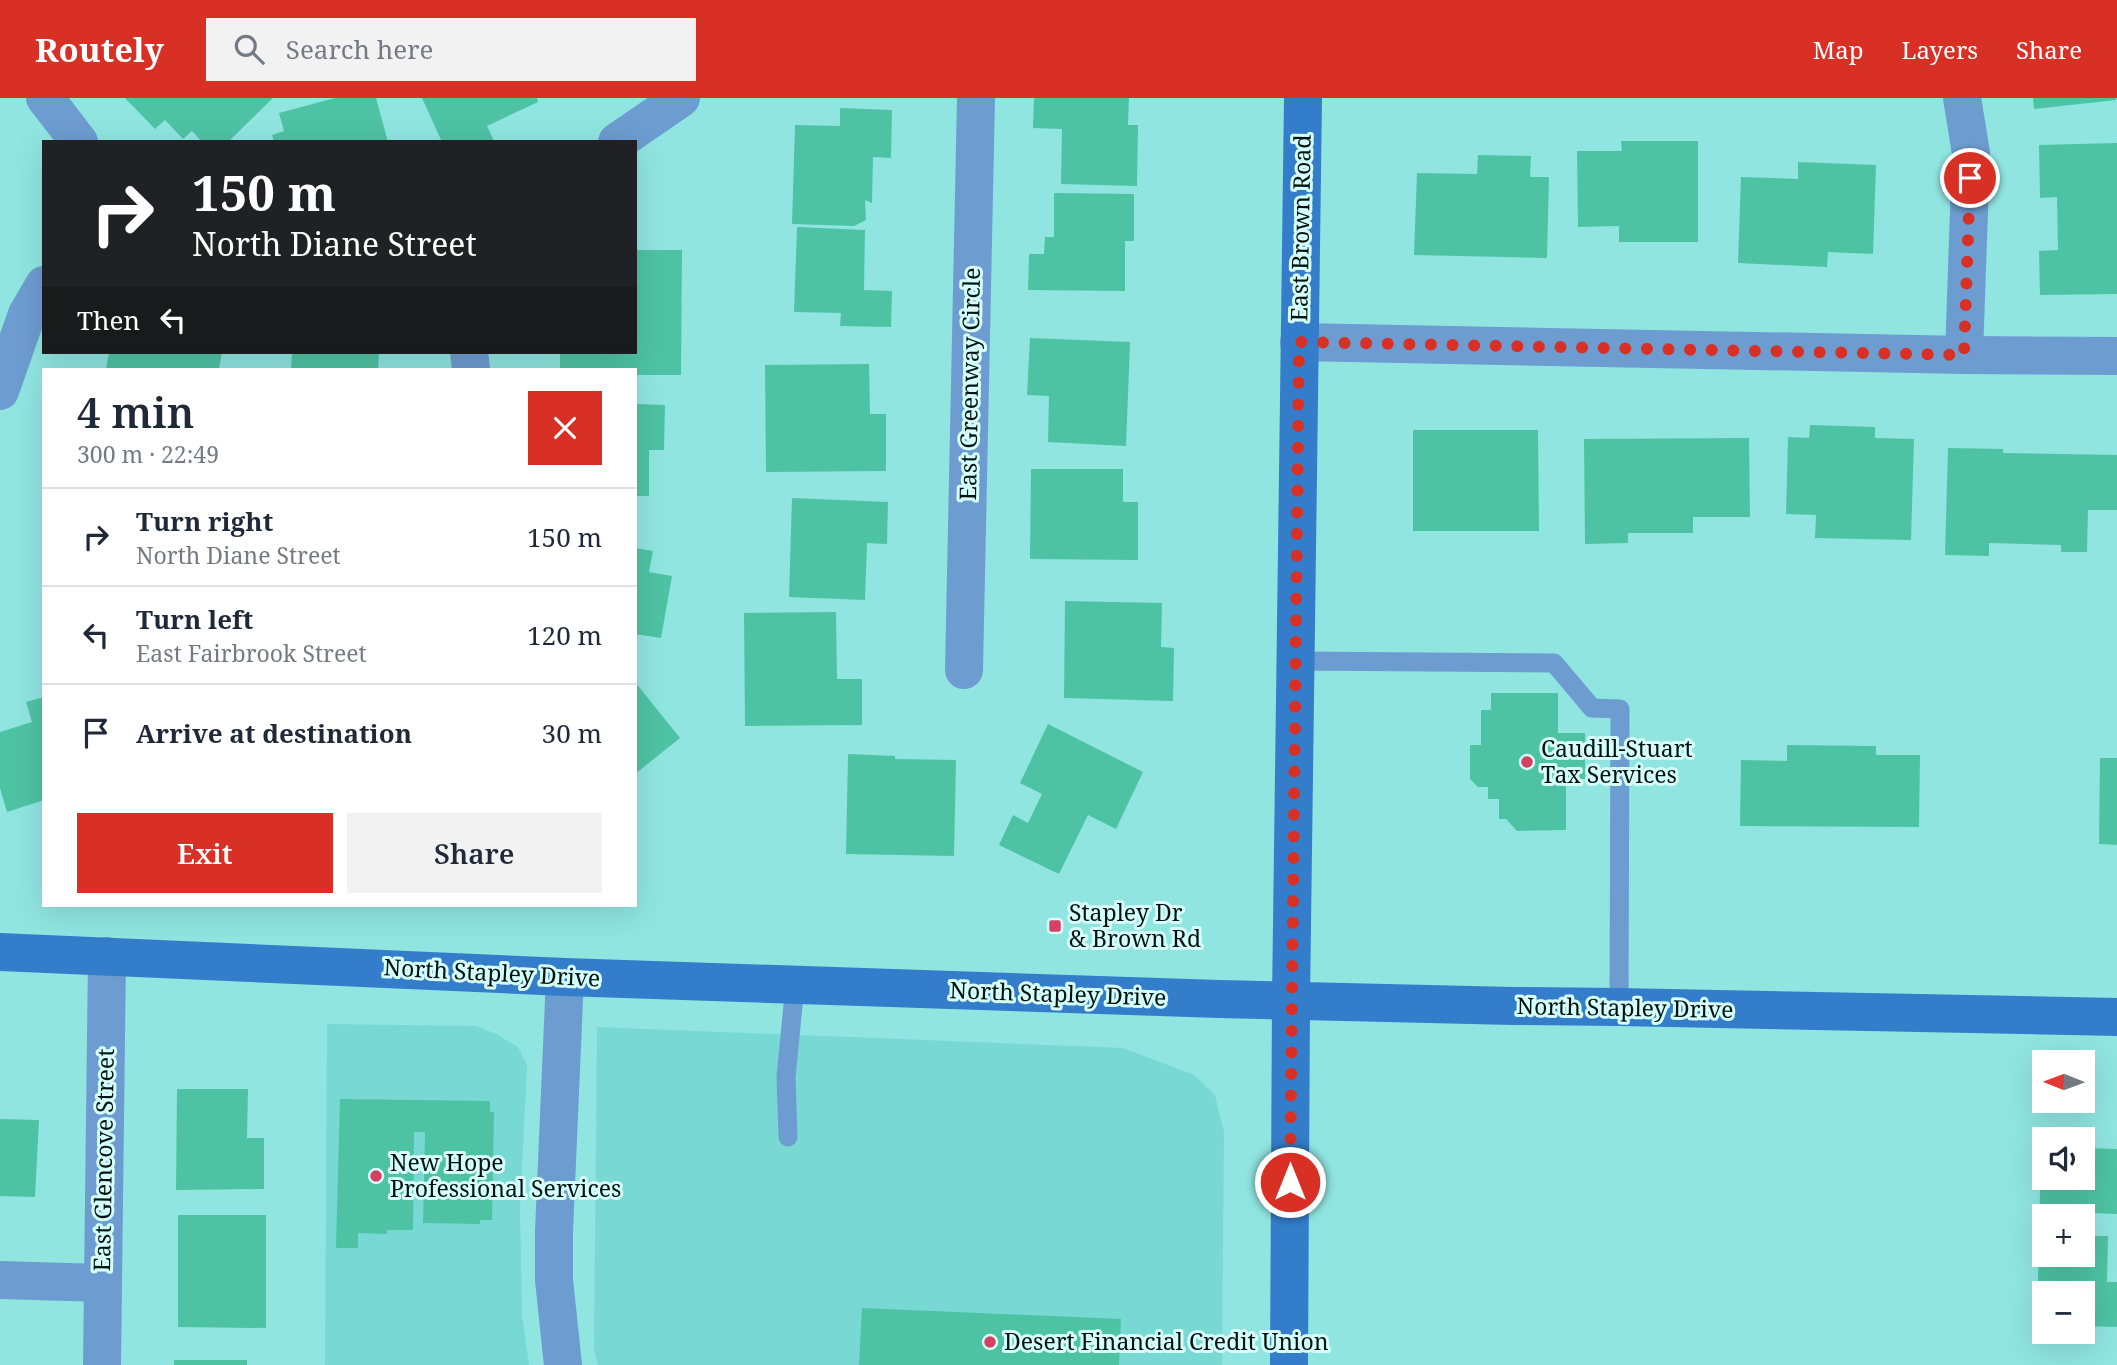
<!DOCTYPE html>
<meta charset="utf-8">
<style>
body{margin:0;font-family:"Noto Serif",serif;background:#f2f2f3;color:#1f2937;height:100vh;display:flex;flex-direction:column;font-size:26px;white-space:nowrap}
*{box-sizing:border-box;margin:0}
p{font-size:23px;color:#747a83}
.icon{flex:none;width:38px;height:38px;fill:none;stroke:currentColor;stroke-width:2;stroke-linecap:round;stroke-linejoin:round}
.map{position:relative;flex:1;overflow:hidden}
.sheet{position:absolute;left:42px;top:270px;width:595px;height:539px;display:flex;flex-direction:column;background:#fff;border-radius:0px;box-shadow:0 7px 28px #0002}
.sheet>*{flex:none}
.top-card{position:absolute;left:42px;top:42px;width:595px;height:214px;border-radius:0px;box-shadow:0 7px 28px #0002;background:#202124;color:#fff;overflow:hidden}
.needle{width:46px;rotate:271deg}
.controls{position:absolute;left:2032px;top:952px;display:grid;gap:14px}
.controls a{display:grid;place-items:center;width:63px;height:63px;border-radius:0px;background:#fff;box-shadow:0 7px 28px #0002;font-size:35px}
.pin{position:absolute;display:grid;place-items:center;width:60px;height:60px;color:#fff;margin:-30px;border:4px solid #fff;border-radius:50%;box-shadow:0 2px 7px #0007}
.me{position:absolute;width:77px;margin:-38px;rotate:0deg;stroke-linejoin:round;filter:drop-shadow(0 0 5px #0008)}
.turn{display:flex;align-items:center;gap:24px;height:147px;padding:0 35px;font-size:32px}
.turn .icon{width:91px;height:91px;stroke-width:2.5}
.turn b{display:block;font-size:49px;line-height:60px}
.then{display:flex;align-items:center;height:66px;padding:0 35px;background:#0003;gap:14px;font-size:26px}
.round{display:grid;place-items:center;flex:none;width:74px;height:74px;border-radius:0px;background:#f2f2f3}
.summary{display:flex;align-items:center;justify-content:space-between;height:119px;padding:0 35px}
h1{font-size:42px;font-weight:600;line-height:52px}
.primary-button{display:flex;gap:14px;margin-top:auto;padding:14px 35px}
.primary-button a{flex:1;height:80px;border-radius:0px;background:#d93025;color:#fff;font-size:28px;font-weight:600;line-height:80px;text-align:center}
.primary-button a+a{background:#f2f2f3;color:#1f2937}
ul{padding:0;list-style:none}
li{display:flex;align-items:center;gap:21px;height:98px;padding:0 35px;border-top:2px solid #e0e1e3}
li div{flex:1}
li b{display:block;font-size:26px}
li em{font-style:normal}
header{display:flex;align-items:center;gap:42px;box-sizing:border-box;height:98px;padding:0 35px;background:#d93025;color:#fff}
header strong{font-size:33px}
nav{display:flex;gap:38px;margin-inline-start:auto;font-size:24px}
.search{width:490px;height:63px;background:#f2f2f3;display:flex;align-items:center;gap:18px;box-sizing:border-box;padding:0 24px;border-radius:0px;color:#747a83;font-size:26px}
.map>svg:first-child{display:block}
</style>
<header>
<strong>Routely</strong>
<div class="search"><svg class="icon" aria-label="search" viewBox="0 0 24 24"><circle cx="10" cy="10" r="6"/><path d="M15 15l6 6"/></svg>Search here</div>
<nav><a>Map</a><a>Layers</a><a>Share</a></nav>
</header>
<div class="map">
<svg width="2117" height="1267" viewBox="0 0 2117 1267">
<rect width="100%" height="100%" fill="#90e5e1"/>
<!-- built -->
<g fill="#78d8d4">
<polygon points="327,926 476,928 496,936 518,949 527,967 520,1111 522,1217 529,1267 325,1267"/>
<polygon points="597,929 1123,950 1194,977 1215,997 1224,1034 1222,1267 598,1267 594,1251"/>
</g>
<!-- building -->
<g fill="#4ec3a4" fill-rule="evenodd">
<polygon points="125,0 273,0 228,44 202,44 192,33 183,41 165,22 155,31"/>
<polygon points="335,0 376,0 388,44 274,44 272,37 284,33 279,15"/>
<polygon points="422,0 537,0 538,4 487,28 494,43 492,44 442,44"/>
<polygon points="1034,0 1129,0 1128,27 1138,27 1137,88 1061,86 1062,31 1033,30"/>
<polygon points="2033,0 2116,0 2116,2 2034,11"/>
<polygon points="840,10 892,12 891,60 873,59 872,105 865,102 866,122 854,128 792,126 795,27 840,28"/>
<polygon points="1621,43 1698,43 1698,144 1619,144 1619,128 1578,129 1577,53 1622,53"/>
<polygon points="2117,45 2117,196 2040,197 2039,153 2058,152 2057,99 2040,100 2039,47"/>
<polygon points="1478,57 1531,58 1530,79 1549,79 1547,160 1414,157 1417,75 1477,76"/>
<polygon points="1798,64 1876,67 1873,156 1828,154 1827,169 1738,165 1741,79 1798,81"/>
<polygon points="1054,95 1134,96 1134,143 1125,143 1125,193 1028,192 1029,156 1044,156 1045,139 1054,139"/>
<polygon points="797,129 865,132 864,192 892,193 891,229 840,228 841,215 794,214"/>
<polygon points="635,152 682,152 681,277 635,277 635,271 560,271 560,254 635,254"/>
<polygon points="1030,240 1130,244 1126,348 1048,344 1049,298 1027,297"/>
<polygon points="109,254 222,254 219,271 106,271"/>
<polygon points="292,254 379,254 378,271 291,271"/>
<polygon points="869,266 870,316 886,316 886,373 766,374 765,267"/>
<polygon points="635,306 665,307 664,352 649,352 649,398 635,398"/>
<polygon points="1810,327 1875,329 1875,340 1914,341 1911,442 1815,440 1816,417 1786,416 1788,339 1809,340"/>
<polygon points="1413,332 1538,332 1539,433 1413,433"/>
<polygon points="1749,340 1750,419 1693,419 1693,435 1628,435 1628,445 1585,446 1584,341"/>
<polygon points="1948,350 2003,351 2003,355 2117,357 2117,412 2088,412 2087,454 2061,454 2061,447 1989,445 1989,458 1945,457"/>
<polygon points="1031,371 1123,371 1123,404 1138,404 1138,462 1030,461"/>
<polygon points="792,400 888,404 887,446 867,445 865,502 789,499"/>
<polygon points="635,450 653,453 649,474 672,478 661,540 635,536"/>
<polygon points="1065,503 1162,505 1161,549 1174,550 1173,603 1064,600"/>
<polygon points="836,514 837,581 862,581 862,627 745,628 744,515"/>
<polygon points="635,584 680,640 635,676"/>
<polygon points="1491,595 1558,595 1558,635 1585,635 1585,681 1566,681 1566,732 1517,733 1506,721 1499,721 1499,701 1488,701 1488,689 1478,689 1470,681 1470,647 1481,647 1481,612 1491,612"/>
<polygon points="44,599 44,702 7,714 0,690 0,634 32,624 26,604"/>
<polygon points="1048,626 1143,674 1116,731 1088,717 1059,776 999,747 1013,717 1028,725 1042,696 1020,685"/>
<polygon points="1787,647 1876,648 1876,657 1920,657 1919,729 1740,728 1741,662 1787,663"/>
<polygon points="848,656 895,658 895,661 956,662 954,758 846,756"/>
<polygon points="2100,660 2117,660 2117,747 2099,746"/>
<polygon points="177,991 248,991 247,1040 264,1040 264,1091 176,1092"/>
<polygon points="340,1001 490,1003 490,1014 494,1014 492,1122 480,1122 480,1126 423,1125 425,1034 414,1034 413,1132 387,1132 387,1136 358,1135 358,1150 336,1150"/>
<polygon points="0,1021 39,1022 35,1099 0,1098"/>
<path d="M 2041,1049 L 2044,1049 L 2044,1080 L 2082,1080 L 2082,1050 L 2117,1051 L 2117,1116 L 2091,1115 L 2091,1138 L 2108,1138 L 2107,1184 L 2117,1184 L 2117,1229 L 2082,1228 L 2082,1195 L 2044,1195 L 2044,1227 L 2037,1227 ZM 2044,1118 L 2082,1118 L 2082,1157 L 2044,1157 Z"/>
<polygon points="178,1117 266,1117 266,1230 178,1229"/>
<polygon points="862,1210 1121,1221 1119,1267 859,1267"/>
<rect x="174" y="1262" width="73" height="5"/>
</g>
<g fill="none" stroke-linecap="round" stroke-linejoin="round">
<!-- service -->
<g stroke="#6d9cd0" stroke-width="19">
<polyline points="1295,563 1554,565 1592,610 1620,611 1619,909"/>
<polyline points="788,1039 786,979 795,887"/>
</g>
<!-- minor -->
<g stroke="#6d9cd0" stroke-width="38">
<polyline points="45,0 79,44"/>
<polyline points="1962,0 1971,55 1964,257"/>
<polyline points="617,44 681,0"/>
<polyline points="1299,244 1964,257 2117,258"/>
<polyline points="469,254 471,271"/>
<polyline points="0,293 27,216 44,187"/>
<polyline points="964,572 976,0"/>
<polyline points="0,1182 102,1185"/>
<polyline points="102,1267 107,858"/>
<polyline points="563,1267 554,1182 554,1133 565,879"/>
</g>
<!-- secondary -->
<g stroke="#337dca" stroke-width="38">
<polyline points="0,854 565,879 1219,901 1513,908 1619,909 2117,919"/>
<polyline points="1289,1267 1291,902 1303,0"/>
</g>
</g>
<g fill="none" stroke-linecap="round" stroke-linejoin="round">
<!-- route -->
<polyline stroke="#d93025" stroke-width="12" stroke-dasharray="0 21.6" points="1290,1084 1299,244 1964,257 1970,80"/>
</g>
<!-- markers -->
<g fill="#d34361" stroke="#d6fefb" stroke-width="2.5">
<circle cx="1527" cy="664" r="7"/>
<rect x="1048" y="821" width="14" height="14" rx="3.5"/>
<circle cx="376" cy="1078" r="7"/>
<circle cx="990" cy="1244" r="7"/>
</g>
<g text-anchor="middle" stroke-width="6" stroke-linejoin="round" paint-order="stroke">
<!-- street labels -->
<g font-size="23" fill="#001312" stroke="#d6fefb">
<text transform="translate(1301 130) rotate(-89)" y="8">East Brown Road</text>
<text transform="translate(970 286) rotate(-89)" y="8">East Greenway Circle</text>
<text transform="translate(492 875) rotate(3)" y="8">North Stapley Drive</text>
<text transform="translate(1058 896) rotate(2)" y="8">North Stapley Drive</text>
<text transform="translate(1625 910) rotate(1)" y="8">North Stapley Drive</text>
<text transform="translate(104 1062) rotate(-89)" y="8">East Glencove Street</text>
</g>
<!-- poi labels -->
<g font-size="23" fill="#001312" stroke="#d6fefb" text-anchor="start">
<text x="1541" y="659">Caudill-Stuart<tspan x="1541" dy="26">Tax Services</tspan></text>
<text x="1069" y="823">Stapley Dr<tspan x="1069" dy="26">&amp; Brown Rd</tspan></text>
<text x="390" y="1073">New Hope<tspan x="390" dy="26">Professional Services</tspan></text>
<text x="1004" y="1252">Desert Financial Credit Union</text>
</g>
</g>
</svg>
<div class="controls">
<a><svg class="needle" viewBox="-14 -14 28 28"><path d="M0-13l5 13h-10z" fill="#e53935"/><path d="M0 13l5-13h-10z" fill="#747a83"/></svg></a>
<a><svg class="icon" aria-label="sound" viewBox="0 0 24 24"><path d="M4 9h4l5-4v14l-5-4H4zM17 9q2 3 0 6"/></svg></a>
<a>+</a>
<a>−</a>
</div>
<div class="pin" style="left:1970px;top:80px;background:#d93025"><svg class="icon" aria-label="arrive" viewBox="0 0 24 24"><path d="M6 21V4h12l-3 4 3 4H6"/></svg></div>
<svg class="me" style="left:1290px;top:1084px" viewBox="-20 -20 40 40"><circle r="17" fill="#d93025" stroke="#fff" stroke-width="3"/><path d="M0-11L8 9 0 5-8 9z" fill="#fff"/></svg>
<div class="top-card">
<div class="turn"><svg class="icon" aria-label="right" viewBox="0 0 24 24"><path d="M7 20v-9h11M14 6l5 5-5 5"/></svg><div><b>150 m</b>North Diane Street</div></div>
<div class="then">Then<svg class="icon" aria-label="left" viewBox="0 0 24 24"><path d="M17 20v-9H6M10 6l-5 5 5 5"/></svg></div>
</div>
<section class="sheet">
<div class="summary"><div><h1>4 min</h1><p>300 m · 22:49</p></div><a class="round" style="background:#d93025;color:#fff"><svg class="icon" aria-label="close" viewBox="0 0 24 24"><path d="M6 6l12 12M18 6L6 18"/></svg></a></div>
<ul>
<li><svg class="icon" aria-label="right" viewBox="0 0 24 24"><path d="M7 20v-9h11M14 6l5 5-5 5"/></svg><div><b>Turn right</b><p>North Diane Street</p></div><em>150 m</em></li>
<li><svg class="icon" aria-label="left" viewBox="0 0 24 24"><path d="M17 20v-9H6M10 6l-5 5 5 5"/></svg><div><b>Turn left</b><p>East Fairbrook Street</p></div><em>120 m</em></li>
<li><svg class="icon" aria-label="arrive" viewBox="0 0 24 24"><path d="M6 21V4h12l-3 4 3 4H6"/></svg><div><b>Arrive at destination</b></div><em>30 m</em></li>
</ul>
<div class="primary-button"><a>Exit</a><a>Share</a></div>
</section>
</div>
